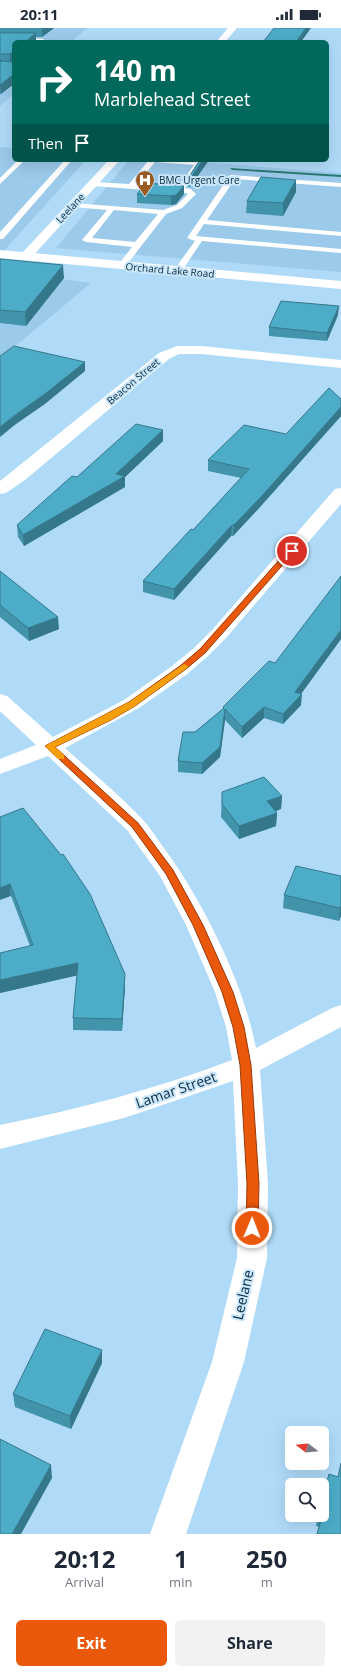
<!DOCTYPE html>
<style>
body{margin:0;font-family:"Open Sans",sans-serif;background:#f2f2f3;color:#1f2937;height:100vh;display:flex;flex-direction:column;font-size:15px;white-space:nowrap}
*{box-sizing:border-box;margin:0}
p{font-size:13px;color:#747a83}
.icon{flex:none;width:22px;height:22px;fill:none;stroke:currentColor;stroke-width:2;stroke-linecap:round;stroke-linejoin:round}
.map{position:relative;height:1506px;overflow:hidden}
.drawer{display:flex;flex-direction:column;background:#fff;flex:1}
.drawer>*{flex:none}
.guide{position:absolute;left:12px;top:12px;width:317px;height:122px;border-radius:6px;box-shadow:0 4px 16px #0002;background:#00695c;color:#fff;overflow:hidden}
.needle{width:26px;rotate:286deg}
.controls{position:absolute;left:285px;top:1398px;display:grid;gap:8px}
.controls a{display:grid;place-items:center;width:44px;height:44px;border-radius:6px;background:#fff;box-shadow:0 4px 16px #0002;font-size:20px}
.pin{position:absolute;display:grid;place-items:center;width:34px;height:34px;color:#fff;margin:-17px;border:2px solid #fff;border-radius:50%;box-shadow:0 1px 4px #0007}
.me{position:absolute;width:44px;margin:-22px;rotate:1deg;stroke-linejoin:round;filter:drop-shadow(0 0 3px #0008)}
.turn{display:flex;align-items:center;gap:14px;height:84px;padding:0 16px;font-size:18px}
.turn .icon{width:52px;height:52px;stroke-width:2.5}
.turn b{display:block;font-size:28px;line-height:34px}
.then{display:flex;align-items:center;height:38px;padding:0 16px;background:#0003;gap:8px;font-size:15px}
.eta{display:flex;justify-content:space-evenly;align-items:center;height:68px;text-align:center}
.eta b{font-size:24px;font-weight:700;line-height:28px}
.primary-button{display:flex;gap:8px;margin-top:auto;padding:8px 16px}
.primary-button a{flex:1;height:46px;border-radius:6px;background:#ea580c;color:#fff;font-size:16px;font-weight:700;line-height:46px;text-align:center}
.primary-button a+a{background:#f2f2f3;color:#1f2937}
.status{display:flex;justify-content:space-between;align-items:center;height:28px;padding:0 20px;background:#fff;direction:ltr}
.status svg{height:11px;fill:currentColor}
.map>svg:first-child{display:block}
</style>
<div class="status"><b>20:11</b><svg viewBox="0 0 49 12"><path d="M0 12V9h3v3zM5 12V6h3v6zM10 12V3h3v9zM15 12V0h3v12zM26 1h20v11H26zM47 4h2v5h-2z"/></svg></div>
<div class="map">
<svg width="341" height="1506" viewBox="0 0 341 1506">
<rect width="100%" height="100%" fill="#afdbf9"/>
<!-- built -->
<g fill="#9ccaeb">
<polygon points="0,0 87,0 71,14 14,14 14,66 0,78"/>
<polygon points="0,119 14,120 14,132 86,132 0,227"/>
<polygon points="129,132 175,132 341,145 341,244 56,220"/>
<polygon points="0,243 91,255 0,331"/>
</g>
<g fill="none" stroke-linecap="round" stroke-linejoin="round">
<!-- stream -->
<polygon fill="#297a73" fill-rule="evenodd" points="230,140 341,147 341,149 232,142"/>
<!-- service -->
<g fill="#fff" fill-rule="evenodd">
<polygon points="0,8 43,11 46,13 0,12"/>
<polygon points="18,132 25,132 0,156 0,150"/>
<polygon points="65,132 72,132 3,211 0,211 0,204"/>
<path d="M 149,132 L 201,134 L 202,135 L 185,160 L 191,161 L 196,166 L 182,180 L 166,186 L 125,239 L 119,239 L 118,237 L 132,219 L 86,214 L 82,212 L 107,182 L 73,179 L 69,177 L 73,175 L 163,182 L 177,177 L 188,166 L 186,165 L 93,158 L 89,156 L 93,154 L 129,156 ZM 155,134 L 194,137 L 178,160 L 136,157 ZM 114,182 L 158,186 L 135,214 L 92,210 Z"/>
<polygon points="230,147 341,155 341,159 235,151 207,192 341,204 341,208 204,196 196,208 341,221 341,225 202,213 181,244 175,244 174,242 195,213 187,210"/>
</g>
<!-- minor -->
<g fill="#fff" fill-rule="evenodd">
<polygon points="228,0 237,0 225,14 216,14"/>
<polygon points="109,132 120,132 30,231 22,231 20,228 22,225"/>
<polygon points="177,318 202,318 341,332 341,340 202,326 179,326 169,331 25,452 6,465 0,466 0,453 159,325"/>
<path d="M 341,460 L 341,476 L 226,610 L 208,628 L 186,647 L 139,680 L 65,720 C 90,743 120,767 143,792 C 150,799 155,808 161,816 C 202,871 243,953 256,1020 L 332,980 L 341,977 L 341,999 L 260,1042 L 268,1156 L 267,1230 L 244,1334 L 186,1506 L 150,1506 L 212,1334 L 237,1230 L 238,1156 L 233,1053 L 124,1090 L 0,1121 L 0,1097 C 79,1081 156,1061 232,1032 L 226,999 L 215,964 L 186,897 L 160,848 L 127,802 L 48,728 L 0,746 L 0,731 L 36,717 L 0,683 L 0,666 L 7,668 L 53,709 L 124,672 L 172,638 L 194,620 L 212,602 L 335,461 Z"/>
</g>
<!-- secondary -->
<polygon fill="#fff" fill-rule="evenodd" points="0,222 341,253 341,261 0,230"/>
</g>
<!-- wall -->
<g fill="#4294ab">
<polygon points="0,0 54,0 42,9 36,9 36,14 14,14 14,32 11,34 1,66 0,66"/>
<polygon points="188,132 209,132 190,159 188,159 188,150 200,132"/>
<polygon points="296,152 296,164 283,188 246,185 247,173"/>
<polygon points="137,166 184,166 176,176 171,177 137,175"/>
<polygon points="0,231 64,250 26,298 0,295"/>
<polygon points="338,287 327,313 269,308 269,299"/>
<polygon points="341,379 341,388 260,479 233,508 231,508 174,572 143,564 143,553 193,502 241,450 208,443 208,432 286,406"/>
<polygon points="163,402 163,413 125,449 125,459 24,518 18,509 17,497 77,449"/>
<polygon points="0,543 59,601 29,613 0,589"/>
<polygon points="341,611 301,666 301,677 283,696 264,690 242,710 225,692 220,729 202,746 178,744 178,733 195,704 223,681 223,679 275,635"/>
<polygon points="222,764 282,768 281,781 276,783 277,785 276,798 239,811 221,789"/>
<polygon points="0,789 125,958 122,1003 73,1002 73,990 77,947 0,965 30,918 11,868"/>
<polygon points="341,848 341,888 339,893 283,880 284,867"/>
<polygon points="102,1335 71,1401 15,1379 13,1366"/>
<polygon points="338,1449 341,1506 316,1498 318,1487 322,1487"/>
</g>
<!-- shaded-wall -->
<g fill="#36788b">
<polygon points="42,0 54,0 42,9"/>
<polygon points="306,0 311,0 301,14 296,14"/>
<polygon points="36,5 36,14 25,14"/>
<polygon points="14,23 14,32 10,35 10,26"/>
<polygon points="14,46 14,56 1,66 0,57"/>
<polygon points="203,132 209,132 190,159 190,151"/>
<polygon points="296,152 296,164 283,188 283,175"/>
<polygon points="184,158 184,166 176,176 171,177 171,168"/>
<polygon points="63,237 64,250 26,298 25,284"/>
<polygon points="339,278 338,287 327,313 327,305"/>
<polygon points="85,334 85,343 45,376 16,396 0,409 0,399"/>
<polygon points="341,379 341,388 260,479 233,508 234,497"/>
<polygon points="163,402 163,413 125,449 125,459 24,518 23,507 116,446"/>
<polygon points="232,497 231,508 174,572 174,561"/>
<polygon points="58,589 59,601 29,613 28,600"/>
<polygon points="341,602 341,611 298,670 302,666 301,677 283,696 283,686 295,664"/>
<polygon points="264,679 264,690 242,710 242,699"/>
<polygon points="225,681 225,692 220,729 202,746 202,735"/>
<polygon points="282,768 281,781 267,786 267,773"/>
<polygon points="277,785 276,798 239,811 239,798"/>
<polygon points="10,856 11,868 0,872 0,860"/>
<polygon points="341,878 341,888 339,893 340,880"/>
<polygon points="78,935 79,947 0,965 0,952"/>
<polygon points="125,946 125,958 122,1003 122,991"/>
<polygon points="102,1322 102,1335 71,1401 70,1388"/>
<polygon points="51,1437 52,1450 21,1506 12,1506"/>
</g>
<!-- building -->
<g fill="#4dacc7" stroke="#36788b">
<polygon points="274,0 306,0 296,14 263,14"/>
<polygon points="0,5 36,5 25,14 14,14 14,23 10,26 0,26"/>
<polygon points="0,32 2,32 0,33 14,34 14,46 0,57"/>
<polygon points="200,132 203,132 190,151 188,150"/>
<polygon points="261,149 296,152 283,175 247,173"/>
<polygon points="146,155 184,158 176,167 171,168 137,166"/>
<polygon points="0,231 63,237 25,284 0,282"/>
<polygon points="281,273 339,278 327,305 269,299"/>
<polygon points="14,318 85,334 45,366 15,387 0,399 0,328"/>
<polygon points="329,360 341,371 341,379 261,469 234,497 232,497 174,561 143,553 191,501 193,502 249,441 208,432 244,397 286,406"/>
<polygon points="136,396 163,402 116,446 125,448 23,507 17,497 72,448 77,449"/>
<polygon points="0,543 58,589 28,600 0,577"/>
<polygon points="341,548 341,602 295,664 302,666 283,686 264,679 242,699 225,681 220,719 202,735 178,733 183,704 195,704 224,680 223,679 269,633 275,635"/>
<polygon points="264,749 282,768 267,773 277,785 239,798 222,776 222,764"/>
<polygon points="23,780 61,827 63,826 90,866 125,946 122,991 73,990 78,935 0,952 0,925 33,917 10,856 0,860 0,789"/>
<polygon points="296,838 341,848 341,878 340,880 284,867"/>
<polygon points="45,1301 102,1322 70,1388 13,1366"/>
<polygon points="0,1411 51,1437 12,1506 2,1506 0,1505"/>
<polygon points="341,1435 341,1506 317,1506 322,1488 319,1487 322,1487 322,1472 329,1446 338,1449"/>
</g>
<!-- route -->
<polygon fill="#ea580c" stroke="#983908" points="289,521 295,523 205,625 186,641 135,678 111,692 55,719 138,795 173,842 203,897 233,964 244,999 251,1037 259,1156 258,1200 256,1204 252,1206 248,1204 246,1200 247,1156 240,1037 233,999 222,964 193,897 166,846 132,799 45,718 129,674 180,638 200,621"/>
<!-- slow -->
<polygon fill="#f59e0b" points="184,636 188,638 187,640 135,678 111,692 55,719 64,727 64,731 58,731 45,718 129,674"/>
<!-- icons -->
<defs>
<symbol id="hospital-pin" viewBox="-11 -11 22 30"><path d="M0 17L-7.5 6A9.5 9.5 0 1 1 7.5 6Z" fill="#9b5c23" stroke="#c9e6fa"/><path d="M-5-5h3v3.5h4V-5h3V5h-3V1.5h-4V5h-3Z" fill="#fff"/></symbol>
</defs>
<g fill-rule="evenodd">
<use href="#hospital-pin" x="134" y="141" width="22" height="30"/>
</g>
<g text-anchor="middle" stroke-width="4" stroke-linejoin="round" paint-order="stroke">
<!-- far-poi labels -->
<g font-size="10" fill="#0a2b3e" stroke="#c9e6fa" text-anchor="start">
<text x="159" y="156">BMC Urgent Care</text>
</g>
<!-- far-street labels -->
<g font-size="10" fill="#0a2b3e" stroke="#c9e6fa">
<text transform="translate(70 180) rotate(-47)" y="4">Leelane</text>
<text transform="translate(170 242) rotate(5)" y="4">Orchard Lake Road</text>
<text transform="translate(133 353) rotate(-40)" y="4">Beacon Street</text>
</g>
<!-- near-street labels -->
<g font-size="14" fill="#0a2b3e" stroke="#c9e6fa">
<text transform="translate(176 1062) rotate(-19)" y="5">Lamar Street</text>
<text transform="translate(243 1267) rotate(-77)" y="5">Leelane</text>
</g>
</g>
</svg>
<div class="controls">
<a><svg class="needle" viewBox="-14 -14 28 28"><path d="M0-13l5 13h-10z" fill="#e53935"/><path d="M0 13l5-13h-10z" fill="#747a83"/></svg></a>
<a><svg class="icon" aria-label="search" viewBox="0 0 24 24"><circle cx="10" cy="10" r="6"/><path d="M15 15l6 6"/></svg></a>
</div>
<div class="pin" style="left:292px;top:523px;background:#d93025"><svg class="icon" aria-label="arrive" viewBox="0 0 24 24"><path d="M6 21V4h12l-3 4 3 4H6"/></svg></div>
<svg class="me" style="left:252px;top:1200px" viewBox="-20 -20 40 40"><circle r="17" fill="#ea580c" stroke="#fff" stroke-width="3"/><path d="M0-11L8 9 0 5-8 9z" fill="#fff"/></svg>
<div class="guide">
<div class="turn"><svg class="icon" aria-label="right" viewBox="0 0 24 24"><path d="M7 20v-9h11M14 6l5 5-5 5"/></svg><div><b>140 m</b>Marblehead Street</div></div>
<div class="then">Then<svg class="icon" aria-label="arrive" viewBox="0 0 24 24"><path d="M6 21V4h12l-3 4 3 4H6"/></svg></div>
</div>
</div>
<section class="drawer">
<div class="eta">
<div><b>20:12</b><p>Arrival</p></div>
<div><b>1</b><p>min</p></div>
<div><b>250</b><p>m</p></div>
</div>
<div class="primary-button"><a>Exit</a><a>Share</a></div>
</section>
